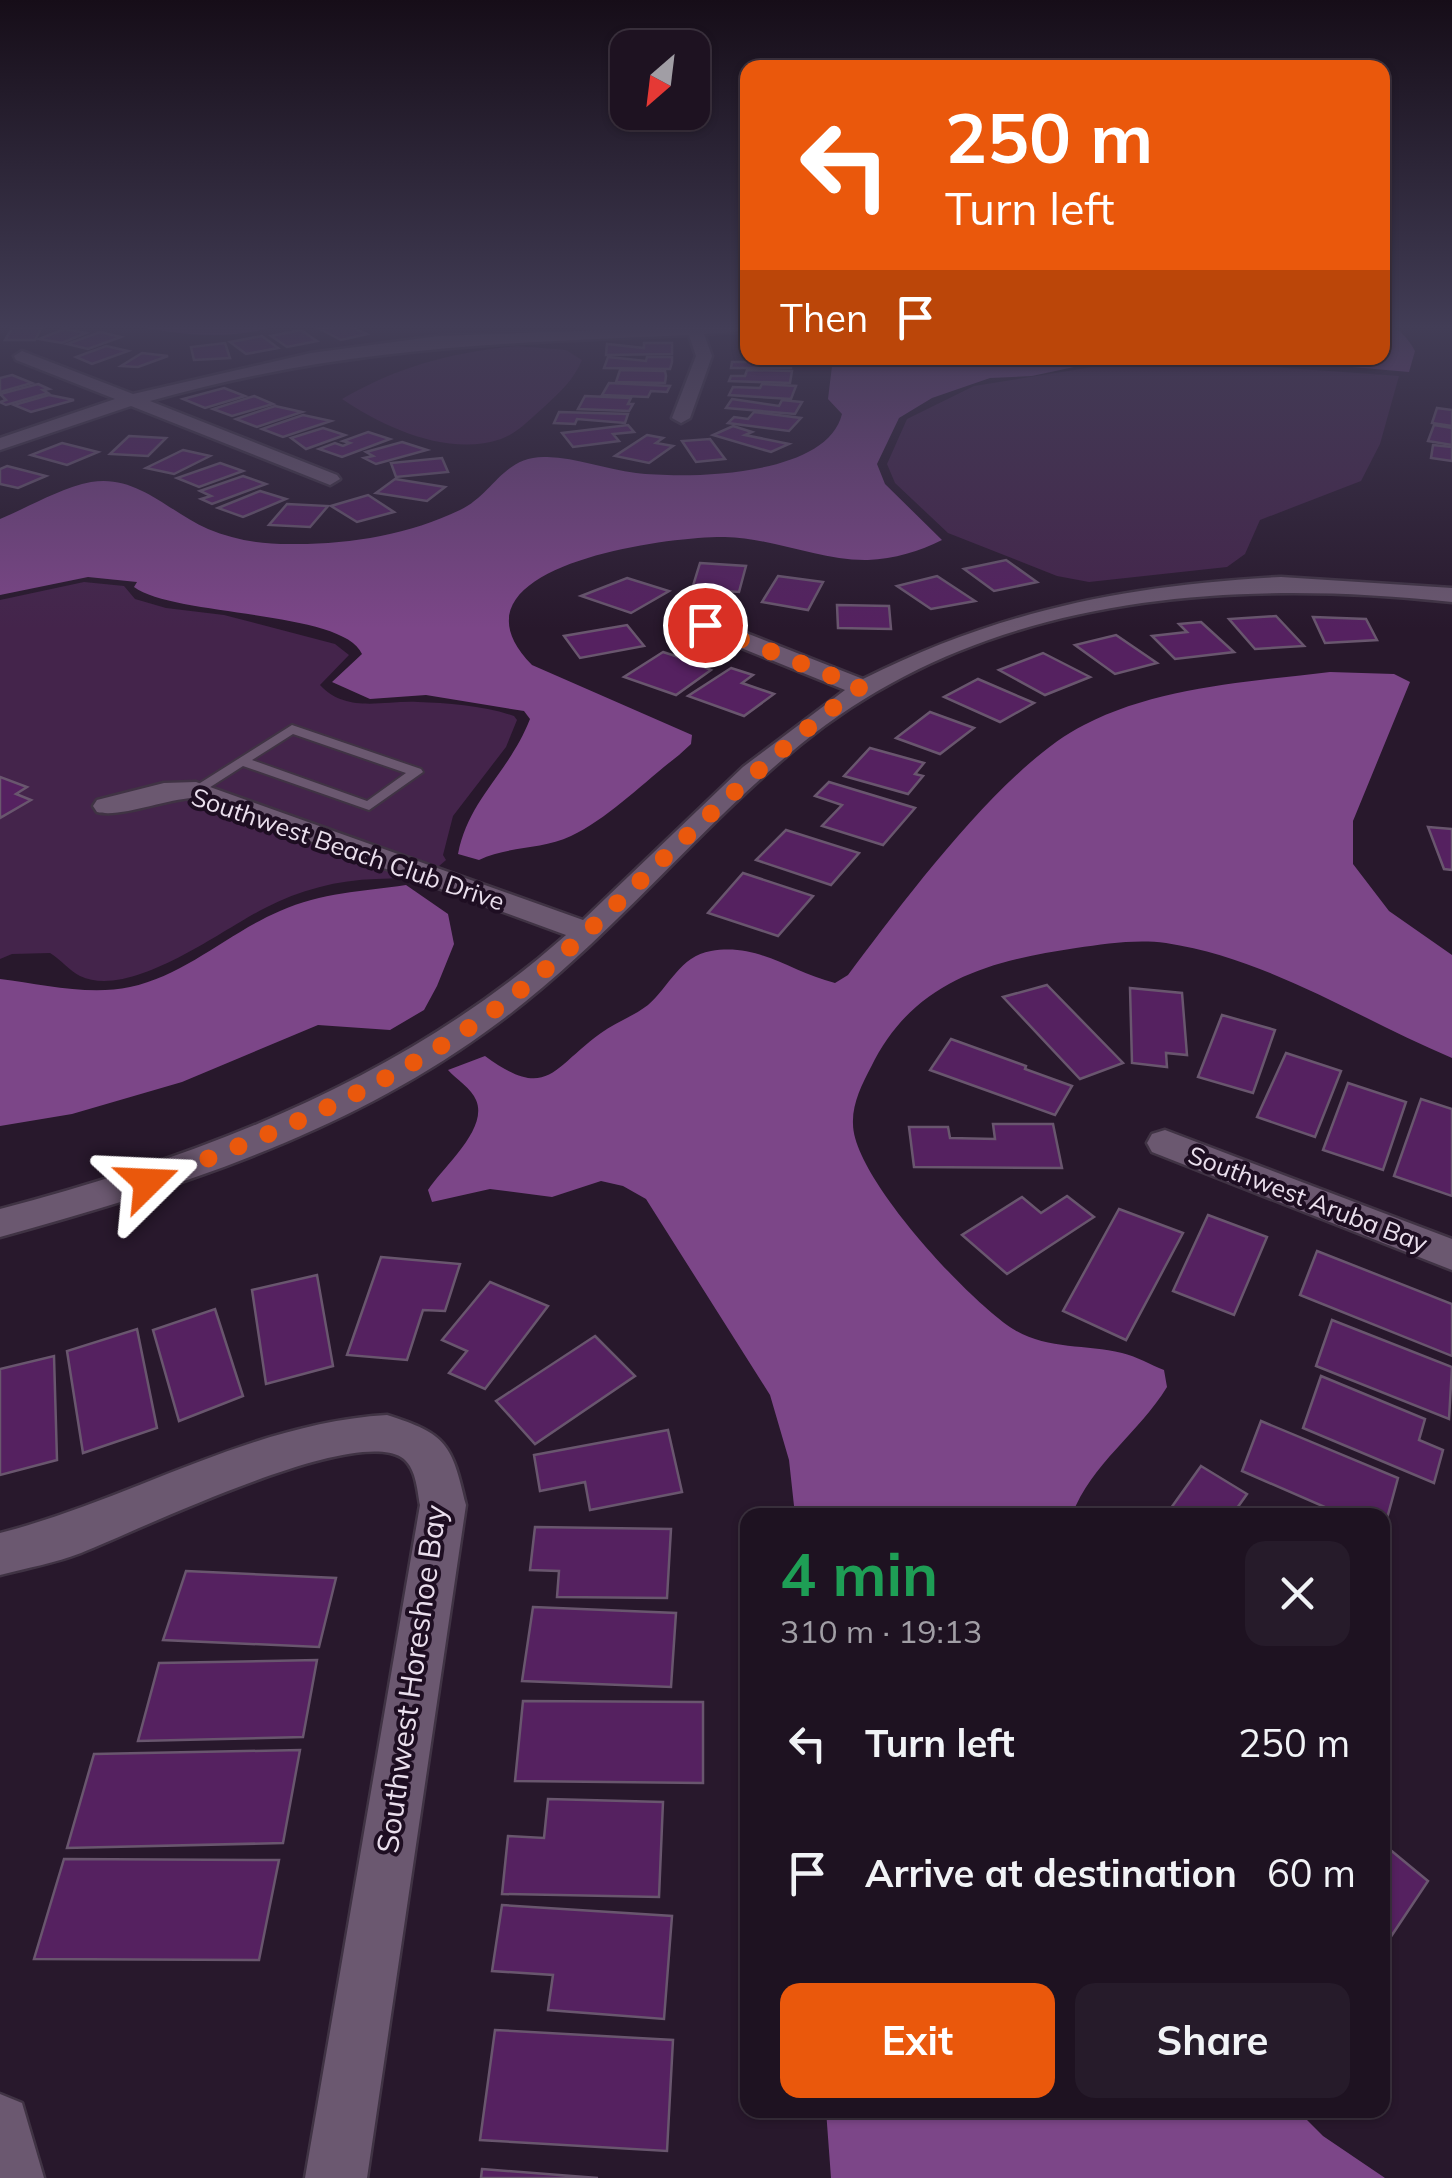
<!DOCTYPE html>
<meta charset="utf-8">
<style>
body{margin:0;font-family:Mulish,sans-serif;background:#261b2a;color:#f1f3f6;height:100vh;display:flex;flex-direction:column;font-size:38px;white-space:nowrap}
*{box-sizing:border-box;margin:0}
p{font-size:32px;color:#a19ea5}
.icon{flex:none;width:55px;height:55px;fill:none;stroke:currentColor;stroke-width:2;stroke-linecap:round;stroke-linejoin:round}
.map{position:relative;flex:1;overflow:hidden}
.sheet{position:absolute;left:740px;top:1508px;width:650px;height:610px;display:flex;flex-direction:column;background:#1e1221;border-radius:20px;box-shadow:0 2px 8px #0004,0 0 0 2px #3c323f}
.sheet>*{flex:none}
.top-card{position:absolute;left:740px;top:60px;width:650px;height:305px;border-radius:20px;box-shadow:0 2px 8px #0004,0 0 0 2px #3c323f;background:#ea580c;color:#fff;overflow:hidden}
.needle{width:65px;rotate:208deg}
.fabs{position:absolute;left:610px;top:30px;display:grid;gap:20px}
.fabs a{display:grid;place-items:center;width:100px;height:100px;border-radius:20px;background:#1e1221;box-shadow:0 2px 8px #0004,0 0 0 2px #3c323f;font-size:50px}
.pin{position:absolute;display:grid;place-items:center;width:85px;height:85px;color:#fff;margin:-42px;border:5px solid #fff;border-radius:50%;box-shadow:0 2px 10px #0007}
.me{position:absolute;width:110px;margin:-55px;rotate:69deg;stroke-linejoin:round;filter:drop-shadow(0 0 8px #0008)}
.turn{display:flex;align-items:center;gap:35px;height:210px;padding:0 40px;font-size:45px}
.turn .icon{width:130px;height:130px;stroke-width:2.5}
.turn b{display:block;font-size:70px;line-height:85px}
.then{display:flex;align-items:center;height:95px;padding:0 40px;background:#0003;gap:20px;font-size:38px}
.round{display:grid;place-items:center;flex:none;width:105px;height:105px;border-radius:20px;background:#261b2a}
.overview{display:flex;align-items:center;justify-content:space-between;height:170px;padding:0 40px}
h1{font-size:60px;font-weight:700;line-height:75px;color:#1e9e55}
.cta{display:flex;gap:20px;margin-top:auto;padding:20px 40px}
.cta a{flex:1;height:115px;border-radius:20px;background:#ea580c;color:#fff;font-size:40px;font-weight:700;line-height:115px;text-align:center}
.cta a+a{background:#261b2a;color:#f1f3f6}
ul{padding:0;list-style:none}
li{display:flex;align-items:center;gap:30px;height:130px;padding:0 40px}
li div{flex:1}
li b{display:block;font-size:38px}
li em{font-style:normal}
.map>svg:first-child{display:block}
</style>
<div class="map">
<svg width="1452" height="2178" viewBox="0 0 1452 2178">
<rect width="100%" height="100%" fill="#28182c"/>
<!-- green -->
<g fill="#44244b">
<path d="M 517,346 L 566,350 L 582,360 C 573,381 560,392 544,407 C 531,418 518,433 501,439 C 449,457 385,428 342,399 C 399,366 452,352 517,346 Z"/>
<polygon points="1149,358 1399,376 1380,444 1361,481 1260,520 1245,554 1227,567 1089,582 1057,576 948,533 895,483 887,464 907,419 974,386"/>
<path d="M 84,582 L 124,586 L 135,599 L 166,608 L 224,615 L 335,644 L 349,655 L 320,685 C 347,714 384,700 418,702 C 447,703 486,706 514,716 L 517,720 L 506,747 L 453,816 L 443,855 L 446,860 L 422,881 C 407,875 392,879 376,879 C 338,880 299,890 265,908 C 221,930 131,1000 80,976 C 71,972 60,959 50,953 L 12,954 L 0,959 L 0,600 Z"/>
</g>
<!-- forest -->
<path fill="#683373" d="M 128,325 L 278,325 C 229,342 178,334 128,325 Z"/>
<!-- water -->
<g fill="#7c4688">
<path d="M 1383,325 C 1397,325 1409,339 1415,351 L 1409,372 L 1250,358 L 1382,358 Z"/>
<path d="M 869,358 L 1116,358 L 1032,376 L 990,378 L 932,398 L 899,418 L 877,464 L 885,484 L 942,540 C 920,551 894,559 868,560 C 820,561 774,538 725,537 C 666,536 436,567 532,665 L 692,735 L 691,744 L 679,755 C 645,781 609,818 571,836 C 541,850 507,846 479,860 L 458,854 C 469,798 509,773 530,719 L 524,711 L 426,695 L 370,699 L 332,682 L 362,654 C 343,610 175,617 134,587 L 137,582 L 88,577 L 0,595 L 0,519 C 29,507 60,488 91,482 C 137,474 169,512 208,529 C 234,540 261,544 289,544 C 347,545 408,535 460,510 C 494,494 503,455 547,457 C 577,458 606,469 636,473 C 688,479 827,477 842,414 L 828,399 L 832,366 Z"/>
<path d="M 1330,672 L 1394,674 L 1410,682 L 1353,821 L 1353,864 L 1389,911 L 1452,955 L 1452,1058 C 1357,1018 1270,959 1166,943 C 1135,939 1106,944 1076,948 C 988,961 913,981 871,1067 C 862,1084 852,1104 853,1124 C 853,1177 969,1301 1013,1329 C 1047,1350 1085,1344 1122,1353 C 1136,1356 1151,1365 1164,1370 L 1167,1387 C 1139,1433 1091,1464 1072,1515 L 795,1515 L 789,1460 L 770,1395 L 646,1199 L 623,1186 L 601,1181 L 552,1197 L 490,1189 L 432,1202 L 428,1190 C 442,1168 489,1129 476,1100 C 472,1089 456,1079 448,1070 L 485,1056 C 548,1102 552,1068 601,1033 C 616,1022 634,1016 648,1005 C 669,987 680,956 711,951 C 760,943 790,972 835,983 L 848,975 C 903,902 1004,765 1084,725 C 1158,687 1248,682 1330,672 Z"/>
<path d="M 406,885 L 448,914 L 454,944 L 437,986 L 424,1010 L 390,1030 L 318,1025 L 182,1082 L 72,1114 L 0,1126 L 0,979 C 41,984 89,996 130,987 C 186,975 228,933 280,911 C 322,892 362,892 406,885 Z"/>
<polygon points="826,2110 1297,2110 1323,2136 1385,2178 831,2178"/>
</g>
<!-- building -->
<g fill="#552160" stroke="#69566e" stroke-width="2.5">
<polygon points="347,325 367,334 341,340 320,329"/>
<polygon points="42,327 35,340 5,340 12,328"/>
<polygon points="64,329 86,333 62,343 39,339"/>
<polygon points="301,330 317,341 287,347 271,336"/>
<polygon points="100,332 121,337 88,349 67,344"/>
<polygon points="262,336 278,348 246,354 230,342"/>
<polygon points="225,343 230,358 194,360 191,347"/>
<polygon points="644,343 672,343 672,354 606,355 607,344 644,348"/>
<polygon points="106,346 128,351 92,364 76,357"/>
<polygon points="142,353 168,356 138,367 121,366"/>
<polygon points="608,357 646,361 647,357 672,357 672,362 670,369 604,368"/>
<polygon points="746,357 791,358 791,368 731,368 732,362 746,362"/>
<polygon points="620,370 665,371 666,376 665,383 616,382"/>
<polygon points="747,370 792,371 790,383 729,381 731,376 745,376"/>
<polygon points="12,375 32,383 0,392 0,378"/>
<polygon points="609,383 670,386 667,392 651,391 648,397 602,395"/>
<polygon points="38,384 49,389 43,390 48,393 6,405 0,402 6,400 0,394"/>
<polygon points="762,384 796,386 791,399 729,395 733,387 760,388"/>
<polygon points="224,388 245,396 205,408 183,399"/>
<polygon points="49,395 74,400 31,412 14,405"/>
<polygon points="254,396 273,404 232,416 213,409"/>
<polygon points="585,396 631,398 628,404 633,404 629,411 578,409"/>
<polygon points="732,399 779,406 782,400 802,402 795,414 726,408"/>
<polygon points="275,406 302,412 257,427 236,419"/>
<polygon points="1437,408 1452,410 1452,426 1432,423"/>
<polygon points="559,412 628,414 625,423 577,419 575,424 554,423"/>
<polygon points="754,412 801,418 789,431 728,423 734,417 748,419"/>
<polygon points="303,415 331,421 283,437 262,429"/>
<polygon points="628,425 634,432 613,434 619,441 573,447 562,433"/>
<polygon points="1434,425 1452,428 1452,445 1428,441"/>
<polygon points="733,426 752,432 745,435 789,444 771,452 713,435"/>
<polygon points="323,428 345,435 306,449 291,438"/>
<polygon points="368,432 390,439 342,457 319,449 335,443 343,446 350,443 343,441"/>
<polygon points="647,435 663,438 656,443 673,446 649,463 615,456"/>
<polygon points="129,436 166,438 148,456 110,454"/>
<polygon points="710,439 725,459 696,462 682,441"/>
<polygon points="402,442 427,450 376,464 364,458 373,456 366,452"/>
<polygon points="62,443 98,452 67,465 31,455"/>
<polygon points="1433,445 1452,447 1452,461 1431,458"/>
<polygon points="183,450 210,456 174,474 146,468"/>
<polygon points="442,458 448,472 396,477 391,463"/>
<polygon points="220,463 243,471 199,487 177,478"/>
<polygon points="7,466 46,476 18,488 0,484 0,469"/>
<polygon points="243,476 266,484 212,504 201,499 211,496 200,491"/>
<polygon points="395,479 445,487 427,501 376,493"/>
<polygon points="260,491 286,499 243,517 218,508"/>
<polygon points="368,495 394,512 357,522 331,506"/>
<polygon points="287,504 328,506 310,527 269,525"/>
<polygon points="1006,560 1037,582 994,591 964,569"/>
<polygon points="700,563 746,566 739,592 692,589"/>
<polygon points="778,576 823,582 808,610 762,602"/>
<polygon points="937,576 975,601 931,609 897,586"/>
<polygon points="627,578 669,591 631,613 581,596"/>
<polygon points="837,605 889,606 891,629 838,628"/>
<polygon points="1276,616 1304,646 1255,649 1229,619"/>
<polygon points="1313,617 1366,619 1377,640 1325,643"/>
<polygon points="1201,622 1234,652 1175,659 1152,636 1187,632 1179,624"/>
<polygon points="627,625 644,646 580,658 564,636"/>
<polygon points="1116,635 1157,663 1115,674 1075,645"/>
<polygon points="663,652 691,661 711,670 676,695 624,677"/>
<polygon points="1043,653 1090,677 1045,695 999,670"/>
<polygon points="731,668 753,675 742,683 774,694 744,716 688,696"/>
<polygon points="978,679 1034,703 1000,722 944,697"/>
<polygon points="930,712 974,728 940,754 896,738"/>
<polygon points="870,748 924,763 915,774 923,776 908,794 844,776"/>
<polygon points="0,777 27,787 16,794 31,800 0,818"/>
<polygon points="829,782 915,808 883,845 822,826 842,805 815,796"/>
<polygon points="1428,827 1452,829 1452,870 1444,869"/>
<polygon points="786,830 859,853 831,885 756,860"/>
<polygon points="743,873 813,896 778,936 708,913"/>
<polygon points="1047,985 1123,1063 1080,1079 1003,997"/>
<polygon points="1130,988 1182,993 1187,1055 1166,1053 1167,1067 1132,1063"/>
<polygon points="1222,1015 1275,1030 1253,1093 1198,1077"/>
<polygon points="951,1039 1026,1066 1025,1069 1072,1086 1055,1115 930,1070"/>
<polygon points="1286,1053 1341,1071 1315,1137 1257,1117"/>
<polygon points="1348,1083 1406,1102 1383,1170 1323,1150"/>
<polygon points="1421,1099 1452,1109 1452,1196 1394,1176"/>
<polygon points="993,1124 1053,1124 1062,1168 914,1167 909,1127 948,1127 950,1138 995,1139"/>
<polygon points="1067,1196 1094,1217 1007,1274 962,1235 1022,1197 1041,1213"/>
<polygon points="1119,1209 1183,1233 1126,1340 1063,1311"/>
<polygon points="1208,1215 1267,1237 1234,1315 1173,1291"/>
<polygon points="1317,1251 1452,1304 1452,1356 1300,1295"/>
<polygon points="381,1257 460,1264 445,1311 423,1310 407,1360 347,1355"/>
<polygon points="317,1275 333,1366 266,1384 252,1290"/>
<polygon points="490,1282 548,1306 485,1389 449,1373 467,1351 442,1340"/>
<polygon points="215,1309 243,1396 179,1421 153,1330"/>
<polygon points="1332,1320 1452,1367 1449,1419 1316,1366"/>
<polygon points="137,1329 157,1428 83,1453 67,1351"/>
<polygon points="595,1336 635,1376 535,1444 496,1401"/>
<polygon points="54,1356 57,1460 0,1475 0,1369"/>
<polygon points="1321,1376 1425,1419 1419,1440 1443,1450 1434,1483 1303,1428"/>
<polygon points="1261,1421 1398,1478 1383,1533 1382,1515 1343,1515 1242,1471"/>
<polygon points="668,1430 682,1492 590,1510 585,1482 540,1491 534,1455"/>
<polygon points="1201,1466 1247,1494 1235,1511 1241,1515 1166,1515"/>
<polygon points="535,1527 671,1529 667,1598 557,1597 559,1571 530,1570"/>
<polygon points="186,1571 336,1578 319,1647 163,1640"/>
<polygon points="533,1607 676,1613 671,1687 522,1681"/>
<polygon points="317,1660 303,1737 138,1741 159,1663"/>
<polygon points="523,1701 703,1702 703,1783 515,1781"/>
<polygon points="300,1750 283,1843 67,1848 94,1754"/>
<polygon points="548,1799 663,1802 659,1897 502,1894 508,1836 544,1838"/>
<polygon points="1382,1843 1428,1881 1382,1950"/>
<polygon points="64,1859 279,1860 259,1960 34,1959"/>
<polygon points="502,1905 672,1916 664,2019 548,2010 553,1975 492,1971"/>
<polygon points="495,2030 673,2040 667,2151 480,2140"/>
<polygon points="482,2169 598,2178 481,2178"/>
</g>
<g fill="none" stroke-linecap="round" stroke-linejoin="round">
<defs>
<path id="service" d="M 292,725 L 421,769 L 423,772 L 369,810 L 243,766 L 201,793 L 196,794 L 189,790 ZM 293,734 L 406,773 L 367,801 L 252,760 Z"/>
<g id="minor">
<path d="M 748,325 L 748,331 L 704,334 L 712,356 L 690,418 L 681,423 L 672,418 L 696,356 L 689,335 C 497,343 337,348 150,401 L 337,475 L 340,479 L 330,485 L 131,406 L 0,450 L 0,438 L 115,399 L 16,360 L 14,356 L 22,351 L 133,394 L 311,353 L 439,336 Z"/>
<path d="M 1281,577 L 1452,588 L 1452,602 C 1226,578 984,595 801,744 C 690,835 602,950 484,1033 C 341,1136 168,1191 0,1237 L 0,1209 C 206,1155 405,1078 566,935 L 193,798 C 165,799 121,818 97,812 L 93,806 L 97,800 L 164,783 L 196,782 L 583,920 L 743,767 L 845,690 L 697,630 L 697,620 L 713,620 L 863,679 C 1001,610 1128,585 1281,577 Z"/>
<polygon points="1165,1130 1452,1239 1452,1270 1152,1152 1147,1143 1152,1134"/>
<path d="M 387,1415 C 447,1434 452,1444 466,1505 L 367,2178 L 305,2178 L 420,1505 C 417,1489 416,1466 401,1457 C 349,1427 139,1530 81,1553 C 55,1563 27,1568 0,1575 L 0,1533 C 130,1500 251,1423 387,1415 Z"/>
<polygon points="0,2094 22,2103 44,2178 0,2178"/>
</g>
</defs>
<!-- service casing -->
<use href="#service" stroke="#403344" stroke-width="4"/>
<!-- minor casing -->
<use href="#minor" stroke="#403344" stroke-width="5"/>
<!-- service -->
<use href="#service" fill="#6b5870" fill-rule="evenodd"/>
<!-- minor -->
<use href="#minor" fill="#6b5870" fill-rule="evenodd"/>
</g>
<!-- sky -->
<linearGradient id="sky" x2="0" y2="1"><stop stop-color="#160d18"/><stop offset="0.52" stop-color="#423d56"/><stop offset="1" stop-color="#423d56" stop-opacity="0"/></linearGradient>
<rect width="1452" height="629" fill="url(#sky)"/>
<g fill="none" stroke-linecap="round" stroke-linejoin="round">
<!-- route -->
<path stroke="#ea580c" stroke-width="18" stroke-dasharray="0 32.4" d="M 148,1182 C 260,1139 370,1095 470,1027 C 550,974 617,902 687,836 C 743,783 799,733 860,687 L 705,625"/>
</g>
<g text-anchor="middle" stroke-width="8" stroke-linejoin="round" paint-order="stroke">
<!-- street labels -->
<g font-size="25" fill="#eadfed" stroke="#1e0e22">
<text transform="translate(348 849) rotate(19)" y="9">Southwest Beach Club Drive</text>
<text transform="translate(1308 1199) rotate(21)" y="9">Southwest Aruba Bay</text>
</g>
<!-- near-street labels -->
<g font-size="30" fill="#eadfed" stroke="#1e0e22">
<text transform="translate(412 1679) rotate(-82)" y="10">Southwest Horeshoe Bay</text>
</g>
</g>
</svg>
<div class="fabs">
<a><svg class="needle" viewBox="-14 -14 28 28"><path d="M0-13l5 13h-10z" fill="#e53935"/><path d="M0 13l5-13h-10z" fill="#a19ea5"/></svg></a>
</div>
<div class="pin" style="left:705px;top:625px;background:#d93025"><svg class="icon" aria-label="arrive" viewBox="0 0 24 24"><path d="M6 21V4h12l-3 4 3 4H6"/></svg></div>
<svg class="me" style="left:148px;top:1182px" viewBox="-20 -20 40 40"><path d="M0-17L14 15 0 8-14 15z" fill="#ea580c" stroke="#fff" stroke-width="4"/></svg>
<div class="top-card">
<div class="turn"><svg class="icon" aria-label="left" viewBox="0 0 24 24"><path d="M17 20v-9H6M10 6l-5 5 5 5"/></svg><div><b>250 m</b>Turn left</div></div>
<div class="then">Then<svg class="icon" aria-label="arrive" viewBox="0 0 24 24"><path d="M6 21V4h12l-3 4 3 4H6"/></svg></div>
</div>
<section class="sheet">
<div class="overview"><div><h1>4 min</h1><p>310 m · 19:13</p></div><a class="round"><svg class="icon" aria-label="close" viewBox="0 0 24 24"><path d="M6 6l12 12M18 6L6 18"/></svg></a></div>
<ul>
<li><svg class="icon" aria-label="left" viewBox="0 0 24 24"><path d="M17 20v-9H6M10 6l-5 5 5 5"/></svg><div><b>Turn left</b></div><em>250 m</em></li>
<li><svg class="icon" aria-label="arrive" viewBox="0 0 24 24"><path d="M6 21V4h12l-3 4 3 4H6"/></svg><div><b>Arrive at destination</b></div><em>60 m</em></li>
</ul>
<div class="cta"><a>Exit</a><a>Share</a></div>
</section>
</div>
